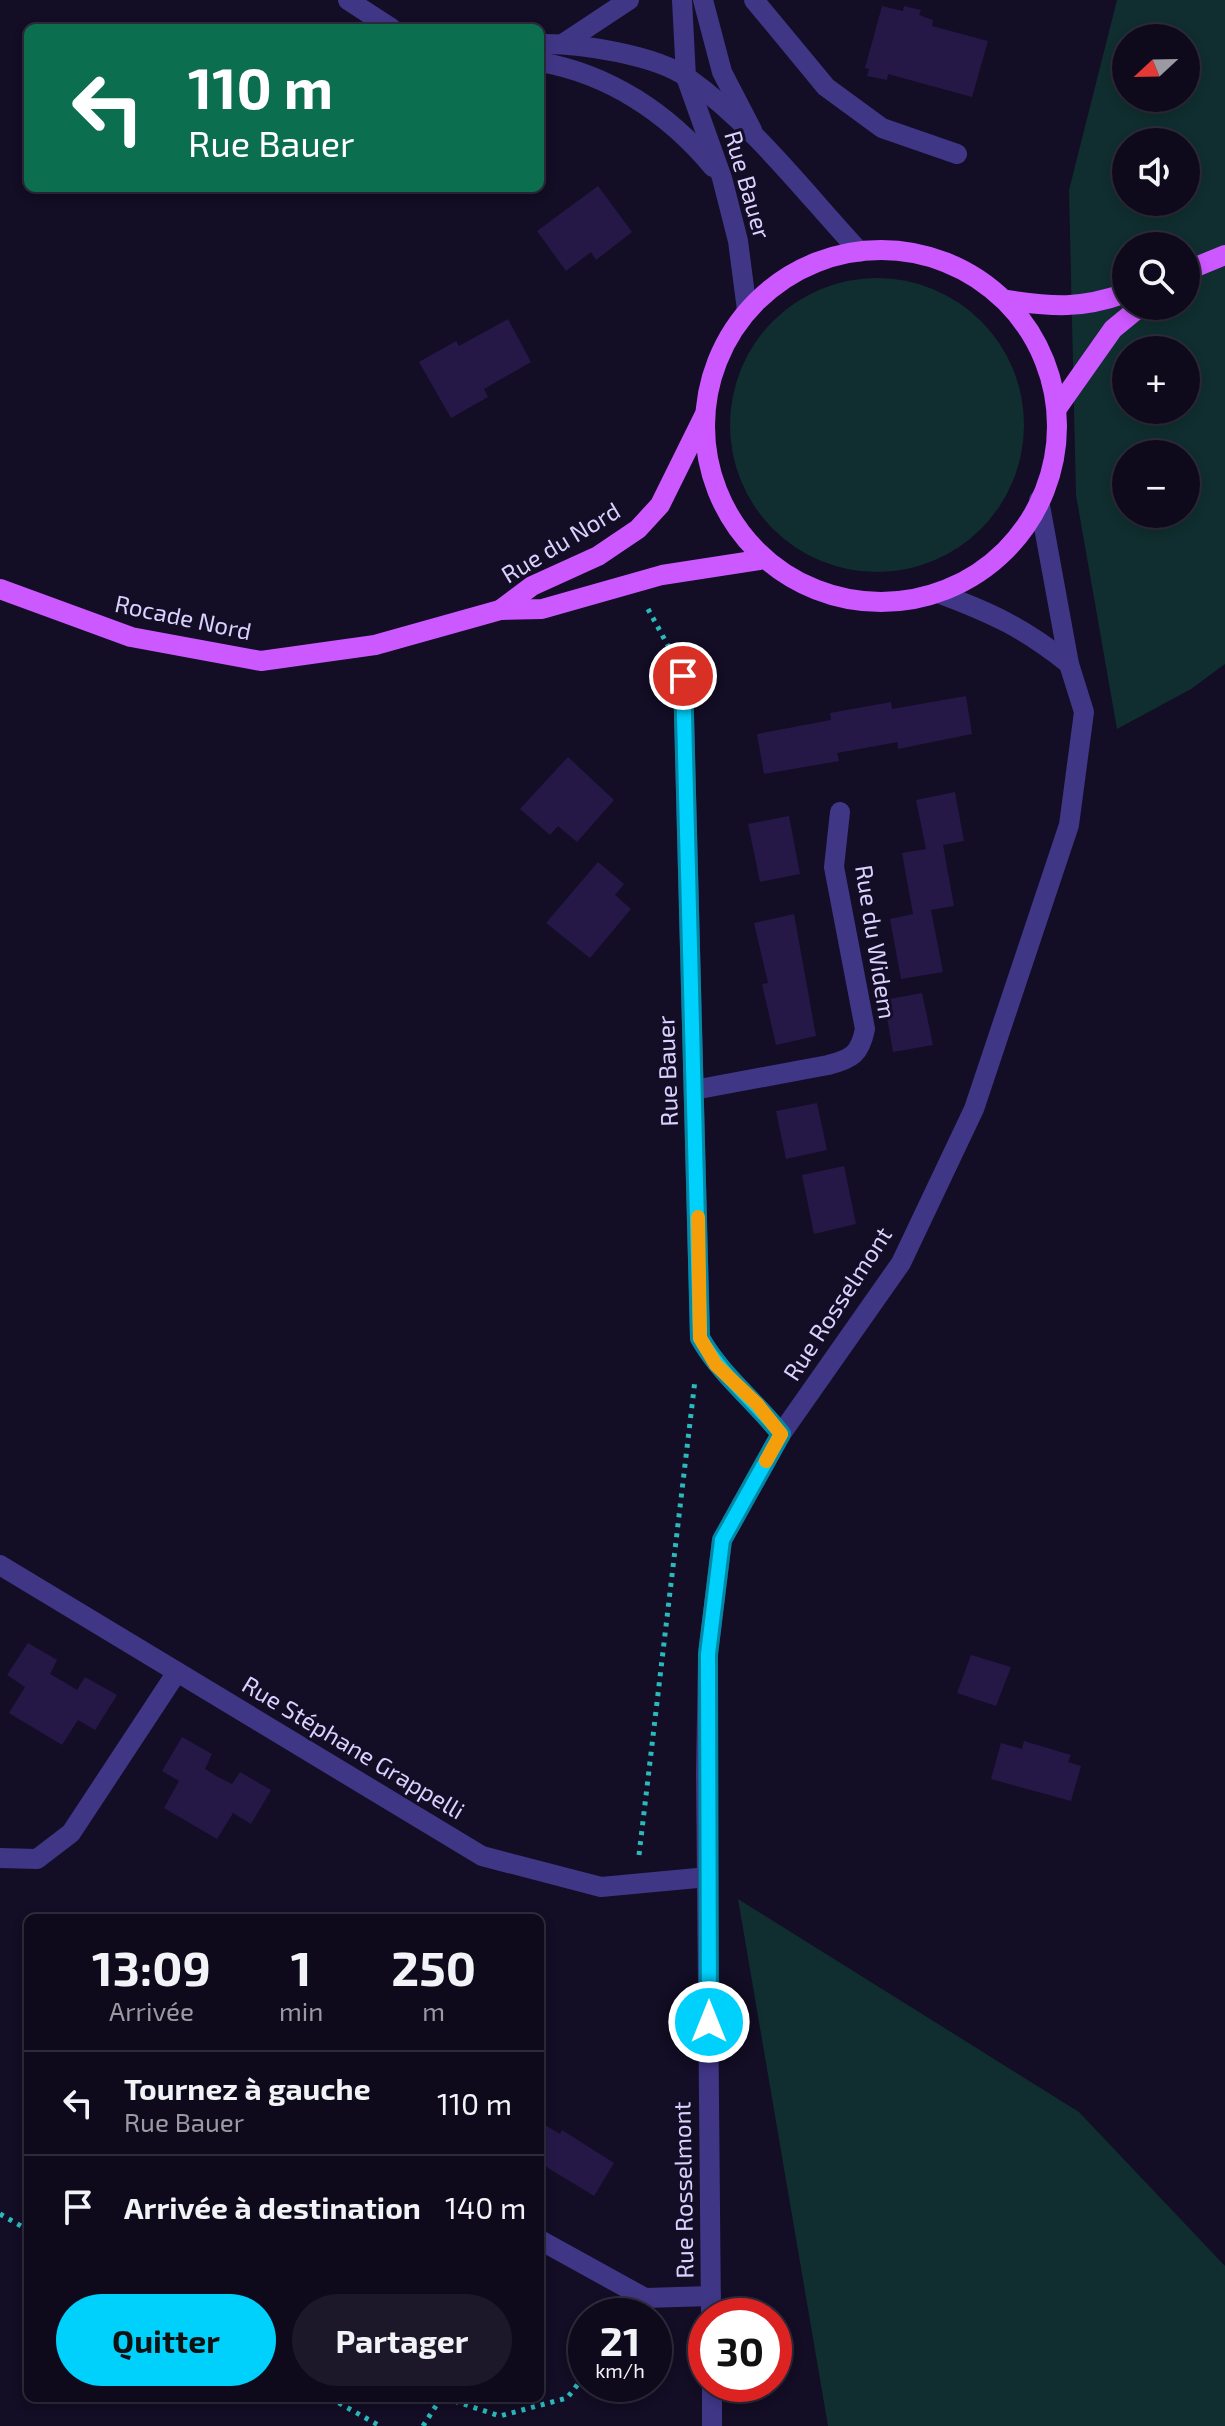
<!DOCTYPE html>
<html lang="fr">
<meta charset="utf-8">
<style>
body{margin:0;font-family:"Exo 2",sans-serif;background:#1c1829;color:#f1f3f6;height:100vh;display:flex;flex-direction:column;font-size:30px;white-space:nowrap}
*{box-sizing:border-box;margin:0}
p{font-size:26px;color:#9b9aa3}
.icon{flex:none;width:44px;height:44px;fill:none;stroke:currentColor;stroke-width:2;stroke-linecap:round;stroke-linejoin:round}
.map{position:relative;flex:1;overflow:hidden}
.side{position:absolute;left:24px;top:1914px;width:520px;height:488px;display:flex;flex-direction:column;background:#0e0a1c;border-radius:12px;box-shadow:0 4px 12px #0003,0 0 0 2px #2e2b3b}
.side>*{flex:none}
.hud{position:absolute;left:24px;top:24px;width:520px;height:168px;border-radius:12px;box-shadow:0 4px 12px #0003,0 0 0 2px #2e2b3b;background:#0b6e4f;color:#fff;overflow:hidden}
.needle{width:52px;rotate:248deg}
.fabs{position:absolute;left:1112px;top:24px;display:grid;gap:16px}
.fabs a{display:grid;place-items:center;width:88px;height:88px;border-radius:50%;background:#0e0a1c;box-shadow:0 4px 12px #0003,0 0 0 2px #2e2b3b;font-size:40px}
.speed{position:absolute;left:568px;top:2298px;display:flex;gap:16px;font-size:40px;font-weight:700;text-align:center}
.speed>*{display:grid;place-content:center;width:104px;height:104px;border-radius:50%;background:#0e0a1c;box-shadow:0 4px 12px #0003,0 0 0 2px #2e2b3b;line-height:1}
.speed small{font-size:20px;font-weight:400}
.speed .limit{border:12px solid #d22;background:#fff;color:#111}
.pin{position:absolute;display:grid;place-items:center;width:68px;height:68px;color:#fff;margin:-34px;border:4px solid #fff;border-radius:50%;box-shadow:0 2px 8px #0007}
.me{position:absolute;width:88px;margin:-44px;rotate:0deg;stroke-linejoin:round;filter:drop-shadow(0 0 6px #0008)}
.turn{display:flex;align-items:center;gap:28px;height:168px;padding:0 32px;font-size:36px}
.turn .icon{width:104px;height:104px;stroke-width:2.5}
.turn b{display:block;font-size:56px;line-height:68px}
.eta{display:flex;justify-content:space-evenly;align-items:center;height:136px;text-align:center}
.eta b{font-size:48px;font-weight:700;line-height:56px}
.primary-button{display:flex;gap:16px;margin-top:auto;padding:16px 32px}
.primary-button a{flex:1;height:92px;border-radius:48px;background:#00d1fc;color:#111;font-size:32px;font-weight:700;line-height:92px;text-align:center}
.primary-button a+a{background:#1c1829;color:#f1f3f6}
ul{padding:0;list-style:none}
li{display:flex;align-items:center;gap:24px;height:104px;padding:0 32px;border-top:2px solid #2e2b3b}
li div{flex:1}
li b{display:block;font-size:30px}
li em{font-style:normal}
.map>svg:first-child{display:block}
</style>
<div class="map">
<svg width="1225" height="2426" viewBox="0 0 1225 2426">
<rect width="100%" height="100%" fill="#130d25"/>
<!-- green -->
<g fill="#102e2f" fill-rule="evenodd">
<path d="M 1117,0 L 1225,0 L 1225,664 L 1191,689 L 1117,729 L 1076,495 L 1069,190 ZM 1126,38 L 1186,38 L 1186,98 L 1126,98 ZM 1126,142 L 1186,142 L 1186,202 L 1126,202 ZM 1126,246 L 1186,246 L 1186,306 L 1126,306 ZM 1126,350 L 1186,350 L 1186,410 L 1126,410 ZM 1126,454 L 1186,454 L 1186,514 L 1126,514 Z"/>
<circle cx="877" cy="425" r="147"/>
<polygon points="738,1899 1079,2112 1225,2266 1225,2426 828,2426"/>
</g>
<!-- building -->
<g fill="#251847">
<polygon points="882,6 903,11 904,6 921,10 919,15 933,20 932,26 988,41 972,97 888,74 887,80 867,76 869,69 865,68"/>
<polygon points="598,186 632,232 596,260 591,252 566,271 537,231"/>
<polygon points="508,319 531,362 484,389 488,397 451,418 419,362 456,341 459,346"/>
<polygon points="966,696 972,734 898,749 898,742 837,753 839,761 764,774 757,734 831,720 830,713 891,702 892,709"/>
<polygon points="568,757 614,800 577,842 558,826 550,835 520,809"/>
<polygon points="955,792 964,841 943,845 954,906 931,910 943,972 901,979 890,919 913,914 902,853 926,849 916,800"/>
<polygon points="789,816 800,874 760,882 748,824"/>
<polygon points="598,862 624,884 615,895 631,909 590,958 546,923"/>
<polygon points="794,914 816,1036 776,1045 762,984 768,983 754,923"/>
<polygon points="922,993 933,1045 893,1052 884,1000"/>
<polygon points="817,1103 827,1150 786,1159 776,1111"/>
<polygon points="844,1166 856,1224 814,1234 802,1175"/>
<polygon points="28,1643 57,1660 50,1674 64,1682 77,1690 85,1677 117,1695 95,1730 78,1720 62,1745 9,1713 25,1687 7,1675"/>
<polygon points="971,1655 1011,1667 996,1706 957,1693"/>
<polygon points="182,1737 212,1754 205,1769 218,1777 232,1784 240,1772 271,1790 251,1824 233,1813 217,1839 164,1808 179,1781 162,1771"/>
<polygon points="1024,1741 1071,1755 1068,1762 1081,1766 1071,1801 991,1779 1001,1743 1022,1749"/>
<polygon points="540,2122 560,2134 562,2130 614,2163 594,2196 540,2163"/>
</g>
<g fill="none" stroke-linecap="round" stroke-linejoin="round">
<!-- path -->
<g stroke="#29babc" stroke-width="5" stroke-dasharray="4 6" stroke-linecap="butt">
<polyline points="648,609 672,653"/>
<polyline points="639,1855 695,1380"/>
<polyline points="0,2214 28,2230"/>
<polyline points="330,2398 380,2426"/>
<polyline points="445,2398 500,2416 567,2398 586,2374"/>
<polyline points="423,2426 441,2398"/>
</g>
<!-- minor -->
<g stroke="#3f3686" stroke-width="20">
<polyline points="348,0 391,28"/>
<polyline points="682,0 686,77 722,178 738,241 747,310"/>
<polyline points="703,0 722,72 752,130"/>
<polyline points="754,0 826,87 882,128 957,154"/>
<polyline points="564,43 629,0"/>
<path d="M 540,44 C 579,43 656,55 688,78 C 754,125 806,194 860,252"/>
<path d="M 540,62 C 609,74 668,113 713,167"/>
<path d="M 938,593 C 992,613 1024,628 1069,664"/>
<path d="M 683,676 L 700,1338 C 721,1375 754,1400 781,1434"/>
<path d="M 694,1090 L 828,1065 C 852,1059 860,1054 865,1029 L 834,867 L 840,812"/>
<polyline points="0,1565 482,1856 601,1887 708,1877"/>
<polyline points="0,1858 37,1859 71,1833 177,1672"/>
<polyline points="540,2240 645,2298 711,2296"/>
<polyline points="711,2316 706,1774 708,1654 722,1540 781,1434 901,1263 974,1109 1069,825 1084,712 1069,664 1039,500"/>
<polyline points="712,2384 712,2426"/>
</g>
<!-- major -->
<g stroke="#cc58ff" stroke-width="20">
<circle cx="881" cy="426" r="176"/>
<polyline points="1186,271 1225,255"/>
<path d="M 1007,300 C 1053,307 1081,309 1126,293"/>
<polyline points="1058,407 1113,329 1141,306"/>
<polyline points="0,589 131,637 261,661 375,645 500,610 542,609 662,575 759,560"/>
<polyline points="500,610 532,586 598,556 638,529 660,505 705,414"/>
</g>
</g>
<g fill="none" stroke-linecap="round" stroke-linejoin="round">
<defs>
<path id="route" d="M 683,676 L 700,1338 C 721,1375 754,1400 781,1434 L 722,1540 L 708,1654 L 709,2022"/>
</defs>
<!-- route casing -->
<use href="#route" stroke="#0088a4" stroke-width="20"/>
<!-- route -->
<use href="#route" stroke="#00d1fc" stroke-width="14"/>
<!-- slow -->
<polyline stroke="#f59e0b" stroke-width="14" points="698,1217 700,1338 716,1365 757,1404 781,1434 766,1461"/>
</g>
<g text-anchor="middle" stroke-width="6" stroke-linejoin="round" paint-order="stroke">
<!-- street labels -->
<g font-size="24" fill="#dad1ff" stroke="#130d25">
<text transform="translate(747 185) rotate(74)" y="8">Rue Bauer</text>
<text transform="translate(561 543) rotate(-31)" y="8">Rue du Nord</text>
<text transform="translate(183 618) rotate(12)" y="8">Rocade Nord</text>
<text transform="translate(875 942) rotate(81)" y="8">Rue du Widem</text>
<text transform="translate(668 1071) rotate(-92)" y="8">Rue Bauer</text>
<text transform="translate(838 1304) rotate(-57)" y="8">Rue Rosselmont</text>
<text transform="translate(353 1748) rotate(31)" y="8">Rue Stéphane Grappelli</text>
<text transform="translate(684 2190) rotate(-91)" y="8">Rue Rosselmont</text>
</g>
</g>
</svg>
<div class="fabs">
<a><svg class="needle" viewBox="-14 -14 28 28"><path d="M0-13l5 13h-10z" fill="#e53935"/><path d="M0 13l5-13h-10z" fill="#9b9aa3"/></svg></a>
<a><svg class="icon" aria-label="sound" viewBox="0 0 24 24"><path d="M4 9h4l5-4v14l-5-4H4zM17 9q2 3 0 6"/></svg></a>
<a><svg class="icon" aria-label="search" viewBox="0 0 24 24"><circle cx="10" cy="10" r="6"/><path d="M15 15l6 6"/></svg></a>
<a>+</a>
<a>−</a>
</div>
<div class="speed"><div>21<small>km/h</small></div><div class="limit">30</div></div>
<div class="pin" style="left:683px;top:676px;background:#d93025"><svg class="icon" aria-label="arrive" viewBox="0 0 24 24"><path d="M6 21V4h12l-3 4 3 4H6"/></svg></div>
<svg class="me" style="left:709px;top:2022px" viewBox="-20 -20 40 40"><circle r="17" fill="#00d1fc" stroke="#fff" stroke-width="3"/><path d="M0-11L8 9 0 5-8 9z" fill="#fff"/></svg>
<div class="hud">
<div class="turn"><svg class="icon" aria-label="left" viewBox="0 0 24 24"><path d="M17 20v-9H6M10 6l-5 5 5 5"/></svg><div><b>110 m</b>Rue Bauer</div></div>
</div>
<section class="side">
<div class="eta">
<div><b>13:09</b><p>Arrivée</p></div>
<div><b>1</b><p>min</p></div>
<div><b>250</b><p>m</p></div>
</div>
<ul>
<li><svg class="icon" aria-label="left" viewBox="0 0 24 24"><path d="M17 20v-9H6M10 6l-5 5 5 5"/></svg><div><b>Tournez à gauche</b><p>Rue Bauer</p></div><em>110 m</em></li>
<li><svg class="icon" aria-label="arrive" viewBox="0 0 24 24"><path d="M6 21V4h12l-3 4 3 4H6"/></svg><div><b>Arrivée à destination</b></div><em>140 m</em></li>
</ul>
<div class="primary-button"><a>Quitter</a><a>Partager</a></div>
</section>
</div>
